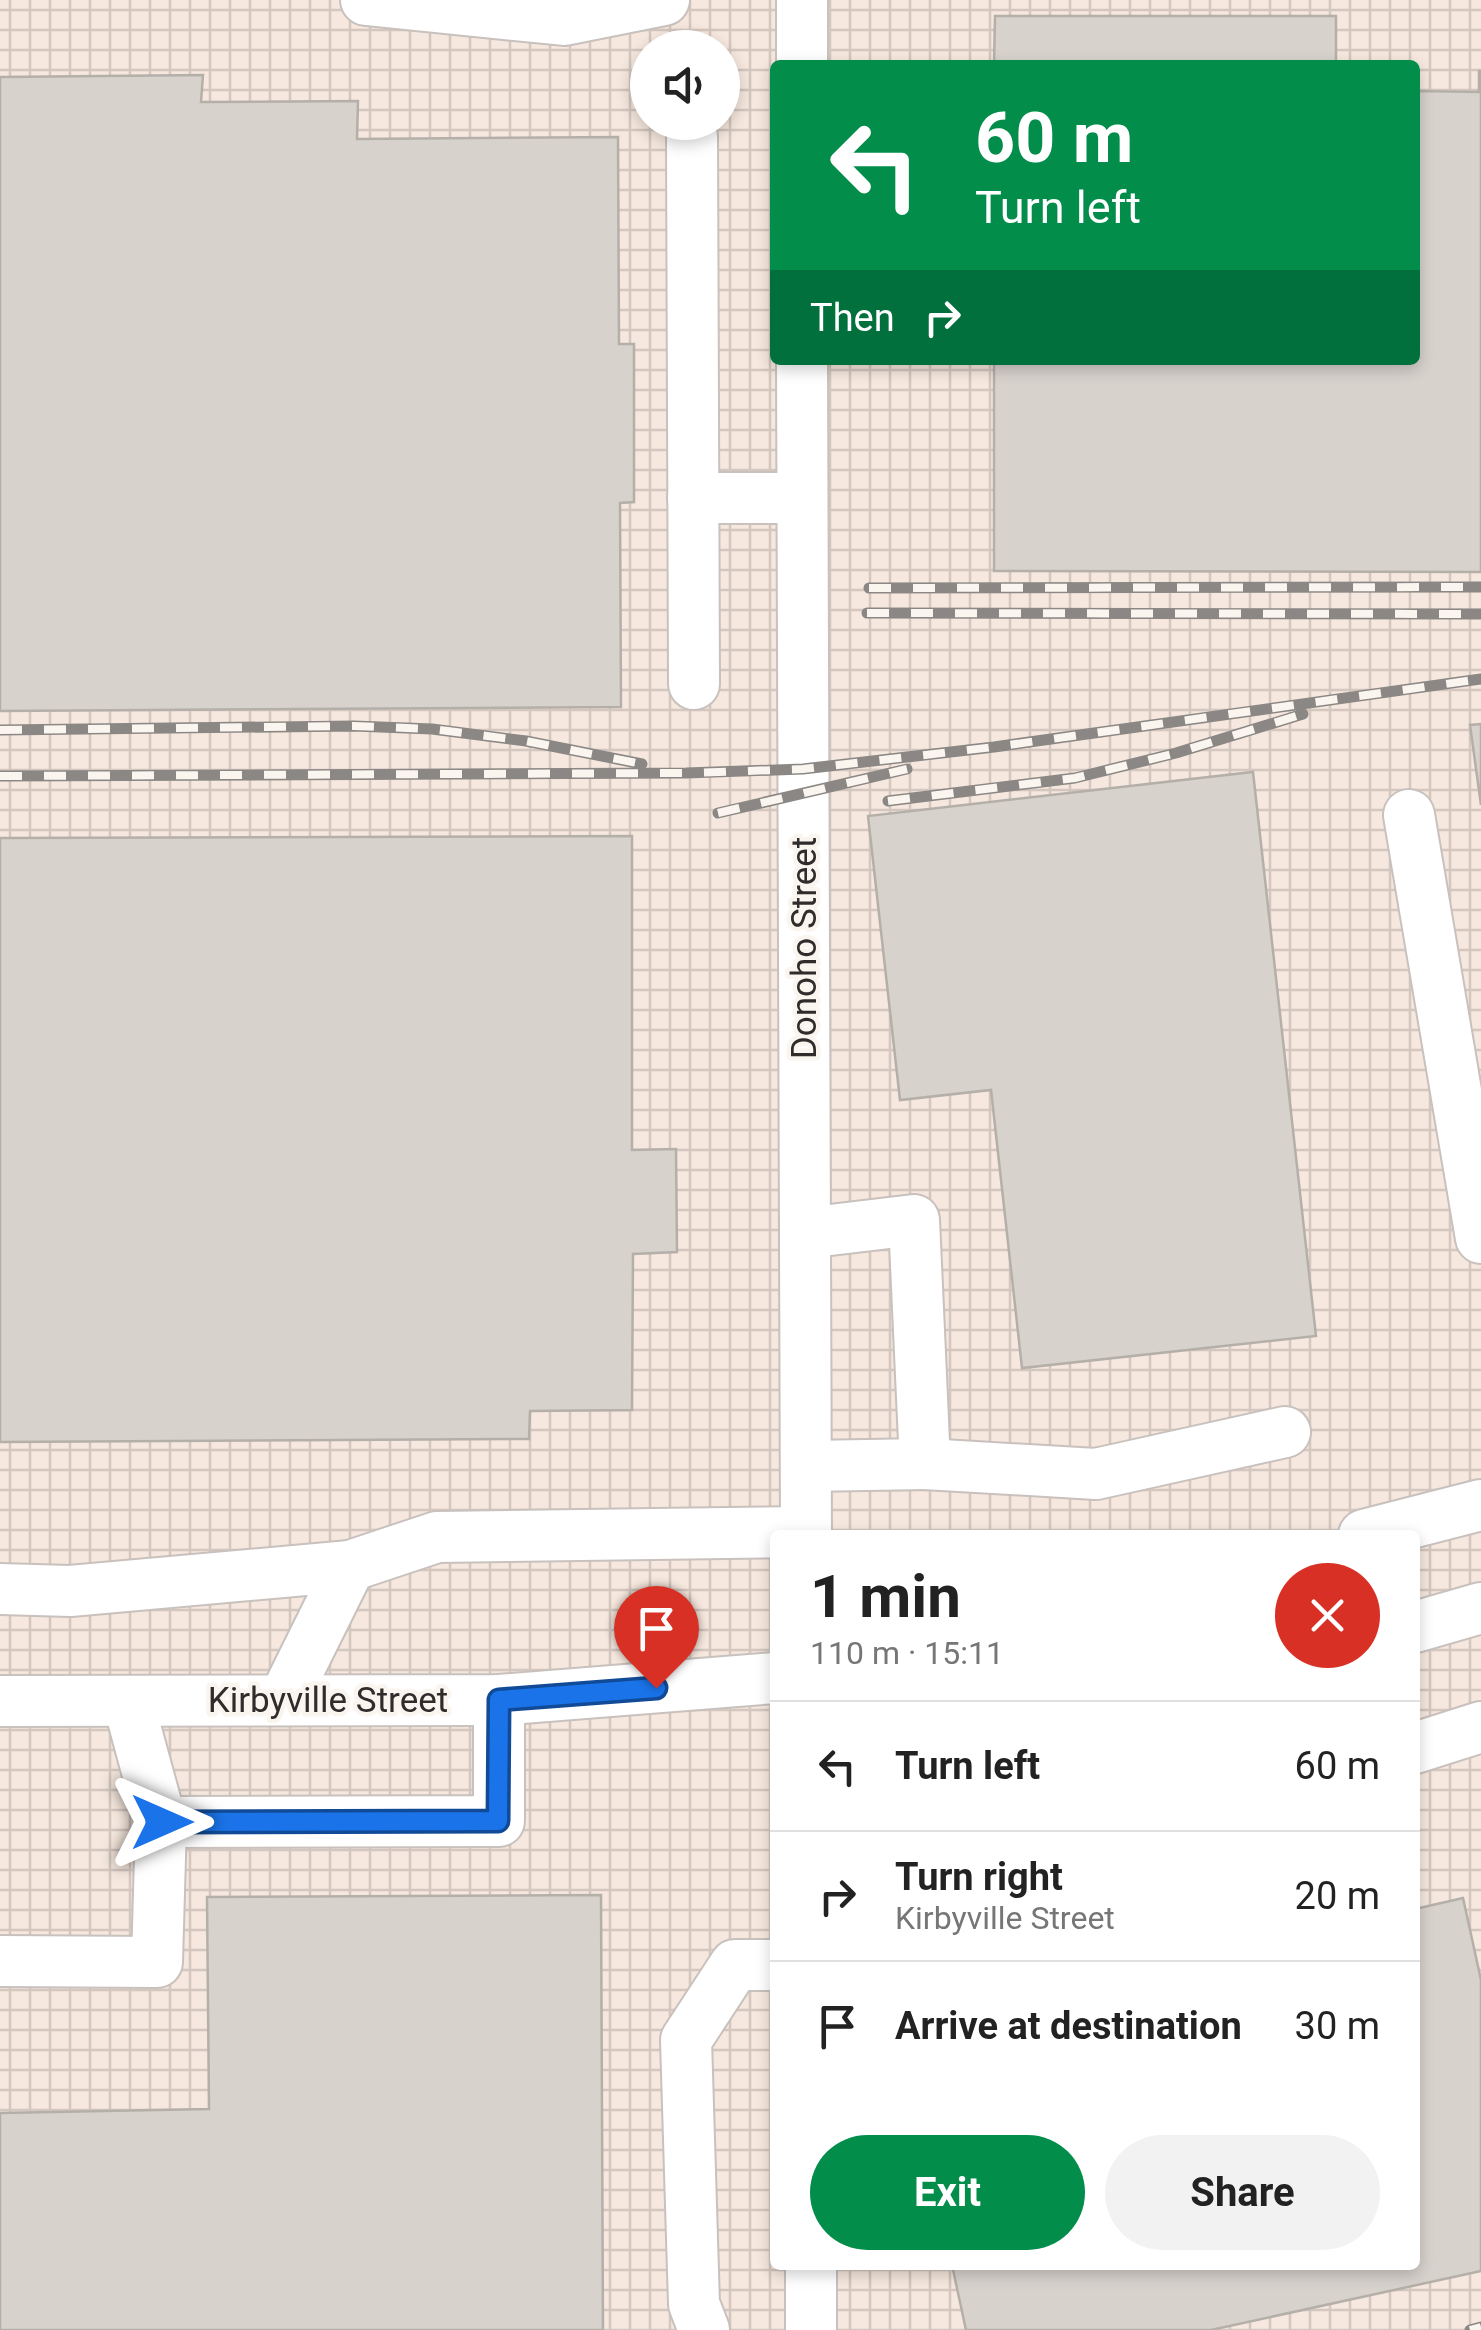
<!DOCTYPE html>
<meta charset="utf-8">
<style>
body{margin:0;font-family:Roboto,sans-serif;background:#f2f2f2;color:#222;height:100vh;display:flex;flex-direction:column;font-size:38px;white-space:nowrap}
*{box-sizing:border-box;margin:0}
p{font-size:32px;color:#767676}
.icon{flex:none;width:55px;height:55px;fill:none;stroke:currentColor;stroke-width:2;stroke-linecap:round;stroke-linejoin:round}
.map{position:relative;flex:1;overflow:hidden}
.panel{position:absolute;left:770px;top:1530px;width:650px;height:740px;display:flex;flex-direction:column;background:#fff;border-radius:10px;box-shadow:0 5px 15px #0003}
.panel>*{flex:none}
.guide{position:absolute;left:770px;top:60px;width:650px;height:305px;border-radius:10px;box-shadow:0 5px 15px #0003;background:#028d4b;color:#fff;overflow:hidden}
.controls{position:absolute;left:630px;top:30px;display:grid;gap:20px}
.controls a{display:grid;place-items:center;width:110px;height:110px;border-radius:50%;background:#fff;box-shadow:0 5px 15px #0003;font-size:50px}
.pin{position:absolute;display:grid;place-items:center;width:85px;height:85px;color:#fff;margin:-102px -42px;border-radius:50% 50% 50% 0;rotate:-45deg;box-shadow:0 0 10px #0007}
.pin .icon{rotate:45deg}
.me{position:absolute;width:110px;margin:-55px;rotate:90deg;stroke-linejoin:round;filter:drop-shadow(0 0 8px #0008)}
.turn{display:flex;align-items:center;gap:35px;height:210px;padding:0 40px;font-size:45px}
.turn .icon{width:130px;height:130px;stroke-width:2.5}
.turn b{display:block;font-size:70px;line-height:85px}
.then{display:flex;align-items:center;height:95px;padding:0 40px;background:#0003;gap:20px;font-size:38px}
.round{display:grid;place-items:center;flex:none;width:105px;height:105px;border-radius:52px;background:#f2f2f2}
.summary{display:flex;align-items:center;justify-content:space-between;height:170px;padding:0 40px}
h1{font-size:60px;font-weight:700;line-height:75px}
.primary-button{display:flex;gap:20px;margin-top:auto;padding:20px 40px}
.primary-button a{flex:1;height:115px;border-radius:60px;background:#028d4b;color:#fff;font-size:40px;font-weight:700;line-height:115px;text-align:center}
.primary-button a+a{background:#f2f2f2;color:#222}
ul{padding:0;list-style:none}
li{display:flex;align-items:center;gap:30px;height:130px;padding:0 40px;border-top:2px solid #e0e0e0}
li div{flex:1}
li b{display:block;font-size:38px}
li em{font-style:normal}
.map>svg:first-child{display:block}
</style>
<div class="map">
<svg width="1481" height="2330" viewBox="0 0 1481 2330">
<defs>
<pattern id="industrial-grid" width="8" height="8" patternUnits="userSpaceOnUse" patternTransform="scale(2.5)"><rect width="8" height="8" fill="#f6e8de"/><path d="M0 4h8M4 0v8" fill="none" stroke="#d3c7bf"/></pattern>
</defs>
<rect width="100%" height="100%" fill="#fbf5f0"/>
<!-- industrial -->
<path fill="url(#industrial-grid)" fill-rule="evenodd" d="M 0,0 L 1481,0 L 1481,2330 L 0,2330 ZM 648,48 L 722,48 L 722,122 L 648,122 ZM 775,65 L 1415,65 L 1415,360 L 775,360 ZM 775,1535 L 1415,1535 L 1415,2265 L 775,2265 Z"/>
<!-- building -->
<g fill="#d8d2cd" stroke="#b5afaa" stroke-width="2.5">
<polygon points="995,16 1336,16 1336,65 994,65"/>
<polygon points="1479,71 1481,71 1481,572 994,571 994,360 1415,360 1415,91 1479,92"/>
<polygon points="203,75 201,102 358,101 357,139 618,137 619,344 634,344 634,502 620,503 621,707 0,711 0,77"/>
<polygon points="1481,724 1481,805 1470,725"/>
<polygon points="1253,772 1316,1336 1022,1368 991,1090 900,1100 868,816"/>
<polygon points="632,836 632,1150 676,1149 677,1252 633,1254 632,1410 530,1411 529,1439 0,1442 0,838"/>
<polygon points="601,1895 603,2330 0,2330 0,2113 209,2109 207,1897"/>
<polygon points="1463,1898 1481,1980 1481,2271 1211,2330 966,2330 952,2265 1415,2265 1415,1909"/>
</g>
<g fill="none" stroke-linecap="round" stroke-linejoin="round">
<defs>
<g id="minor">
<polyline points="366,0 564,20 664,0"/>
<polyline points="802,0 802,65"/>
<polyline points="692,137 694,684"/>
<polyline points="802,360 806,1535"/>
<polyline points="693,498 802,498"/>
<polyline points="1409,815 1481,1238"/>
<polyline points="805,1233 914,1220 925,1464 808,1466"/>
<polyline points="925,1464 1096,1474 1285,1432"/>
<polyline points="1364,1535 1481,1505"/>
<polyline points="0,1589 70,1591 350,1566"/>
<polyline points="1415,1627 1481,1608"/>
<polyline points="284,1699 350,1566 437,1537 806,1532"/>
<polyline points="0,1701 499,1700 775,1678"/>
<polyline points="1415,1748 1481,1727"/>
<polyline points="161,1822 499,1821 499,1700"/>
<polyline points="0,1961 157,1962 161,1822 128,1701"/>
<polyline points="811,2265 811,2330"/>
<polyline points="704,2330 694,2304 686,2040 735,1965 775,1965"/>
</g>
</defs>
<!-- minor casing -->
<use href="#minor" stroke="#c8c1bd" stroke-width="54"/>
<!-- minor -->
<use href="#minor" stroke="#fff" stroke-width="50"/>
<defs>
<g id="rail">
<polyline points="869,588 1481,587"/>
<polyline points="867,613 1481,614"/>
<polyline points="0,730 354,726 432,729 526,741 642,764"/>
<polyline points="0,776 686,773 803,769 994,747 1481,679"/>
<polyline points="888,801 1075,778 1176,753 1303,714"/>
<polyline points="718,813 907,769"/>
<polyline points="1470,2330 1481,2327"/>
</g>
</defs>
<!-- rail casing -->
<use href="#rail" stroke="#8b8784" stroke-width="11"/>
<!-- rail -->
<use href="#rail" stroke="#fbf5f0" stroke-width="8" stroke-dasharray="22" stroke-linecap="butt"/>
</g>
<g fill="none" stroke-linecap="round" stroke-linejoin="round">
<defs>
<polyline id="route" points="162,1822 498,1821 499,1700 656,1688"/>
</defs>
<!-- route casing -->
<use href="#route" stroke="#114b97" stroke-width="25"/>
<!-- route -->
<use href="#route" stroke="#1a73e8" stroke-width="18"/>
</g>
<g text-anchor="middle" stroke-width="9" stroke-linejoin="round" paint-order="stroke">
<!-- street labels -->
<g font-size="35" fill="#2f2c2b" stroke="#fbf5f0">
<text transform="translate(804 948) rotate(-90)" y="12">Donoho Street</text>
<text x="328" y="1712">Kirbyville Street</text>
</g>
</g>
</svg>
<div class="controls">
<a><svg class="icon" aria-label="sound" viewBox="0 0 24 24"><path d="M4 9h4l5-4v14l-5-4H4zM17 9q2 3 0 6"/></svg></a>
</div>
<div class="pin" style="left:656px;top:1688px;background:#d93025"><svg class="icon" aria-label="arrive" viewBox="0 0 24 24"><path d="M6 21V4h12l-3 4 3 4H6"/></svg></div>
<svg class="me" style="left:162px;top:1822px" viewBox="-20 -20 40 40"><path d="M0-17L14 15 0 8-14 15z" fill="#1a73e8" stroke="#fff" stroke-width="4"/></svg>
<div class="guide">
<div class="turn"><svg class="icon" aria-label="left" viewBox="0 0 24 24"><path d="M17 20v-9H6M10 6l-5 5 5 5"/></svg><div><b>60 m</b>Turn left</div></div>
<div class="then">Then<svg class="icon" aria-label="right" viewBox="0 0 24 24"><path d="M7 20v-9h11M14 6l5 5-5 5"/></svg></div>
</div>
<section class="panel">
<div class="summary"><div><h1>1 min</h1><p>110 m · 15:11</p></div><a class="round" style="background:#d93025;color:#fff"><svg class="icon" aria-label="close" viewBox="0 0 24 24"><path d="M6 6l12 12M18 6L6 18"/></svg></a></div>
<ul>
<li><svg class="icon" aria-label="left" viewBox="0 0 24 24"><path d="M17 20v-9H6M10 6l-5 5 5 5"/></svg><div><b>Turn left</b></div><em>60 m</em></li>
<li><svg class="icon" aria-label="right" viewBox="0 0 24 24"><path d="M7 20v-9h11M14 6l5 5-5 5"/></svg><div><b>Turn right</b><p>Kirbyville Street</p></div><em>20 m</em></li>
<li><svg class="icon" aria-label="arrive" viewBox="0 0 24 24"><path d="M6 21V4h12l-3 4 3 4H6"/></svg><div><b>Arrive at destination</b></div><em>30 m</em></li>
</ul>
<div class="primary-button"><a>Exit</a><a>Share</a></div>
</section>
</div>
